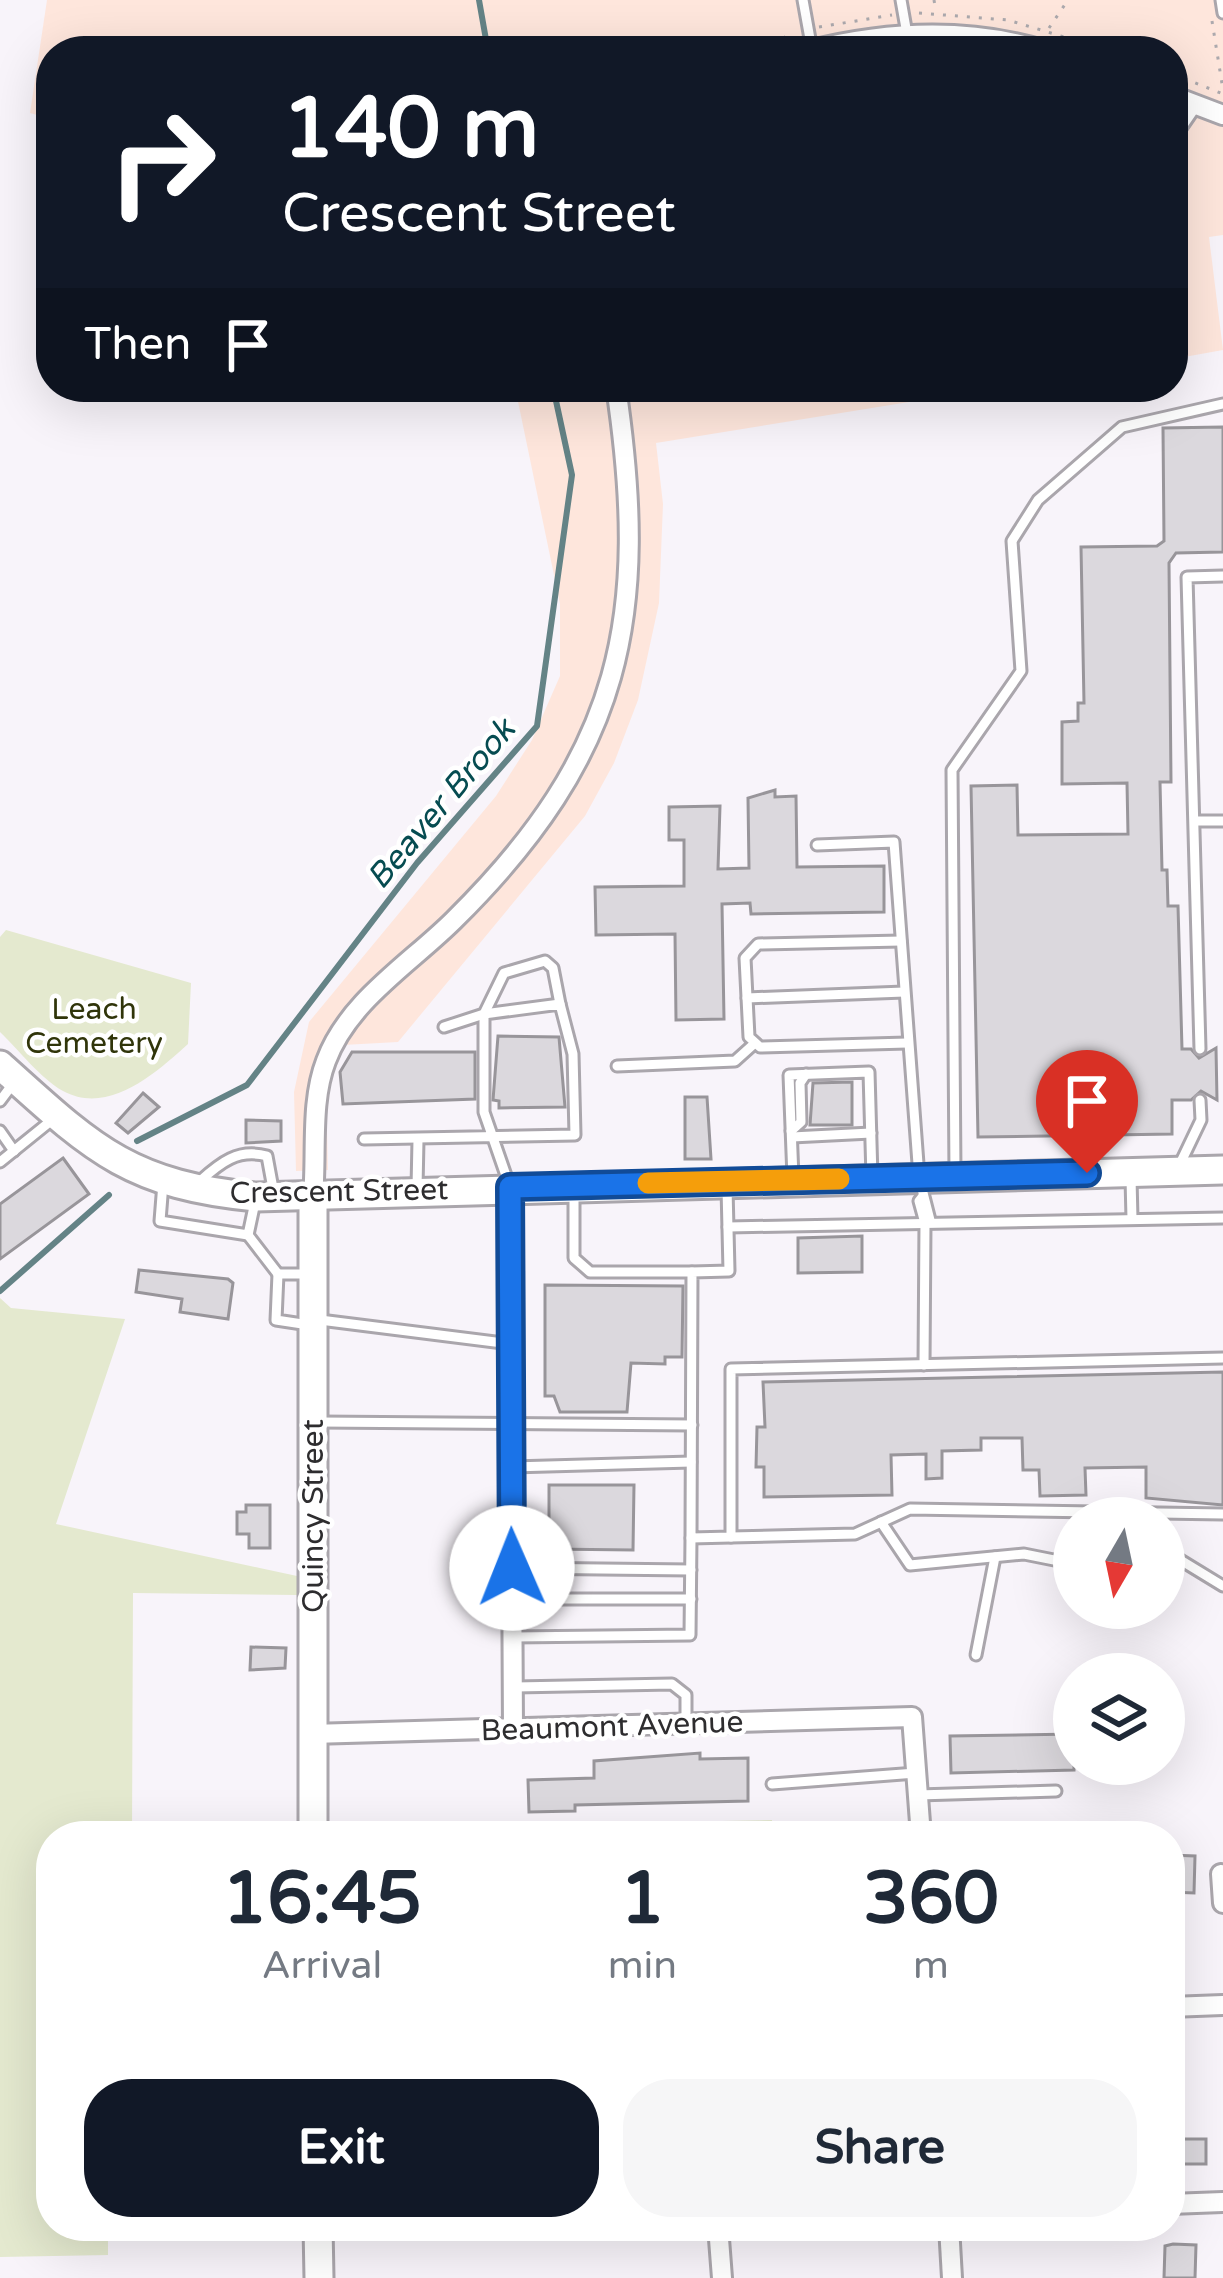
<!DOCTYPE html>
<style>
body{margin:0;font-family:"Varela Round",sans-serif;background:#f6f6f7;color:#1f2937;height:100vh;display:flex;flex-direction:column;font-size:45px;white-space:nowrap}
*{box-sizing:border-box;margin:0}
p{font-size:39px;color:#747a83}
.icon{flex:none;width:66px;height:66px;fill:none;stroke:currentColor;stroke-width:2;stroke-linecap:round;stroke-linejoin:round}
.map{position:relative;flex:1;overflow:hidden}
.side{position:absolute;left:36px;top:1821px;width:1149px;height:420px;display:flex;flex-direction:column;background:#fff;border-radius:48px;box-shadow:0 12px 48px #0002}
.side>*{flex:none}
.hud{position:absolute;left:36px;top:36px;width:1152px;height:366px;border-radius:48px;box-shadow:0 12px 48px #0002;background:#111827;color:#fff;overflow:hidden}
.needle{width:78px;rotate:189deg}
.fabs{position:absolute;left:1053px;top:1497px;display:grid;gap:24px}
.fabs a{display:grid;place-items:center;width:132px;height:132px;border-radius:50%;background:#fff;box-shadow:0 12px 48px #0002;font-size:60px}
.pin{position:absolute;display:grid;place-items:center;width:102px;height:102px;color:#fff;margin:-123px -51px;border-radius:50% 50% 50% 0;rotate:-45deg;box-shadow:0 0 12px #0007}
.pin .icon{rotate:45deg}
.me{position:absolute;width:132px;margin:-66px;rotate:359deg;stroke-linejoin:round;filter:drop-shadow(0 0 9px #0008)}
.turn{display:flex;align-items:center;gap:42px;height:252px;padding:0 48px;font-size:54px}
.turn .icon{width:156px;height:156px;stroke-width:2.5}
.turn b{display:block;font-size:84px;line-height:102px}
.then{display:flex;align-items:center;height:114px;padding:0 48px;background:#0003;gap:24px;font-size:45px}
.eta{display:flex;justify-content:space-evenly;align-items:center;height:204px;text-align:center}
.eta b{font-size:72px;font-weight:700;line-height:84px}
.button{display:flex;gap:24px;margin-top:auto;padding:24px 48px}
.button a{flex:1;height:138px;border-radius:48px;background:#111827;color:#fff;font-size:48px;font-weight:700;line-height:138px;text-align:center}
.button a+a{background:#f6f6f7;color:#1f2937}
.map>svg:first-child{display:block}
</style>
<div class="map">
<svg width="1223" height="2278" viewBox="0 0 1223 2278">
<rect width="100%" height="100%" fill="#f8f4fa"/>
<!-- education -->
<g fill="#fee6dc">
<polygon points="47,0 1223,0 1223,235 1209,237 1223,350 1173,359 1173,51 51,51 51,119 30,113"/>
<polygon points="515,387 1002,387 656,443 663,504 659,603 638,700 614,763 585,816 398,1042 343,1045 326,1094 328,1170 296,1171 294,1092 309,1022 496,796 532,740 560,676 560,604"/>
</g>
<!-- green -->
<g fill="#e4e9cf">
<path d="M 6,930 L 191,983 L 188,1044 C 157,1072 109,1116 63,1091 C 40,1078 19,1050 0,1032 L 0,937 Z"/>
<polygon points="0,1298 11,1308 125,1319 56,1524 297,1576 297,1595 133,1593 132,1836 51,1836 51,2226 108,2226 108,2255 0,2257"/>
<polygon points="772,1820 772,1836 438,1836 438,1826"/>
</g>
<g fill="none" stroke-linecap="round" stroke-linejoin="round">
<!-- stream -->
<g stroke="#648386" stroke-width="6">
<polyline points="479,0 488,51"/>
<polyline points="137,1141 247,1085 417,863 537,726 572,475 553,387"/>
<polyline points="0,1291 109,1195"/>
</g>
</g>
<!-- building -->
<g fill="#dbd8dd" stroke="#98959a" stroke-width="3">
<polygon points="1223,427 1223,552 1176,553 1169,563 1171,782 1160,782 1162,870 1167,870 1168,906 1178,906 1182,1049 1191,1049 1199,1058 1216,1048 1217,1100 1201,1091 1191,1100 1172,1100 1172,1134 978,1137 971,786 1017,785 1018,835 1128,834 1127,783 1062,784 1062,722 1078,721 1078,703 1084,703 1081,547 1157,546 1164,541 1163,428"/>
<polygon points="775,790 775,797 796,796 797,867 884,866 884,912 751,914 750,903 722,904 724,1019 676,1020 675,934 596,935 595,887 684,886 684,840 669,840 669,807 720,806 718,869 749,868 748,798"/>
<polygon points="498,1036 559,1037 565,1107 499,1108 499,1101 493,1100"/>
<polygon points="352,1052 475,1052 475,1099 343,1104 340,1072"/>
<polygon points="852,1082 852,1125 810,1125 813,1083"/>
<polygon points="143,1093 159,1107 128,1133 116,1123"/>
<polygon points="685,1097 707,1097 711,1159 685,1159"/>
<polygon points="246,1120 281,1121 281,1141 246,1143"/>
<polygon points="63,1158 89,1194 0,1259 0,1204"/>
<polygon points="862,1236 862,1272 798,1273 798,1238"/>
<polygon points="139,1270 228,1279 233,1283 228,1319 180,1312 182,1299 136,1292"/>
<polygon points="545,1285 683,1286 682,1357 665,1357 665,1364 631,1363 627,1412 560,1412 554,1396 545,1396"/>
<polygon points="1223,1372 1223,1505 1146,1498 1146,1467 1085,1468 1086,1495 1040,1496 1039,1470 1023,1470 1022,1438 981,1438 981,1450 942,1451 942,1478 926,1479 926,1454 891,1455 892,1495 764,1497 764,1467 756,1467 757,1427 765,1427 763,1382"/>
<polygon points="549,1485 634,1485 633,1550 549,1549"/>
<polygon points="246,1505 270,1505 270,1548 249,1548 249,1534 237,1534 237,1512 246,1512"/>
<polygon points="251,1647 286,1648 285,1668 250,1670"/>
<polygon points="1074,1734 1074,1770 951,1773 950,1736"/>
<polygon points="700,1753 700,1759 748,1758 748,1801 575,1805 575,1811 529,1812 528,1780 594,1778 594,1761"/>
<polygon points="1170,1855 1195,1856 1194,1893 1170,1892"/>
<polygon points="1178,2139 1206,2139 1206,2164 1177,2164"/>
<polygon points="1173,2244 1196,2245 1195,2278 1164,2278 1165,2246"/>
</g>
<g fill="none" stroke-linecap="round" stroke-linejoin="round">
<defs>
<g id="lane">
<polyline points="803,0 812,50"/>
<polyline points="901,0 907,34"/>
<polyline points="1221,0 1223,13"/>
<polyline points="1173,140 1197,105"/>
<polyline points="1196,821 1223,821"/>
<polyline points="817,845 894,842 919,1177 930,1220 925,1223"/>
<polyline points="901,941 758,944 745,958 749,1037 760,1047 907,1043"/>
<polyline points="747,998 904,992"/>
<polyline points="444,1027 484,1014 504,973 545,961 553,968 560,1004"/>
<polyline points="1200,1049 1187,577 1223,576"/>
<polyline points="617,1066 735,1061 755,1043"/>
<polyline points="0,1101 15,1081"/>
<polyline points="0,1131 14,1151"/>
<polyline points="791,1131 801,1122 800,1083 806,1074"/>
<polyline points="792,1137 871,1133"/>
<polyline points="364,1139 575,1135 573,1054 560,1004 484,1014 484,1112 510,1187"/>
<polyline points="0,1162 52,1120"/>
<polyline points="1179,1166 1201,1120 1200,1100"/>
<polyline points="955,1174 952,770 1021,671 1012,541 1038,500 1122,427 1223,404"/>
<polyline points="793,1178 789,1075 869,1072 872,1178"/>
<polyline points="1131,1178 1132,1219"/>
<path d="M 200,1181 C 220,1163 238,1148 267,1156 L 274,1194"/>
<polyline points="163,1183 160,1221 248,1235 255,1202"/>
<polyline points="417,1188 418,1140"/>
<polyline points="727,1188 729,1271 692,1272 691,1538 731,1537 731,1369 1223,1358"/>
<polyline points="574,1191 574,1258 590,1272 692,1272"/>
<polyline points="923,1196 919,1201 925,1223 924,1365"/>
<polyline points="728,1227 1223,1218"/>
<polyline points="248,1235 278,1274"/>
<polyline points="309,1274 278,1274 276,1320 309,1325"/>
<polyline points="320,1320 511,1344"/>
<polyline points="319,1422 692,1425"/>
<polyline points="512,1467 691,1462"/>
<polyline points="881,1522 910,1565 1024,1554 1074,1564"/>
<polyline points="731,1537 855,1534 910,1509 1223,1514"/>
<polyline points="1164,1550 1223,1586"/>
<polyline points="512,1568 691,1570"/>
<polyline points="512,1599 691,1599"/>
<polyline points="513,1637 690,1635 691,1538"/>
<polyline points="976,1655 995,1557"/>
<polyline points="515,1687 672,1684 686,1695 686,1724"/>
<polyline points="772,1784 916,1773"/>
<polyline points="918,1795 1056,1791"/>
</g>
<g id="street">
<path d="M 808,51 C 887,31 967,27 1046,51"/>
<polyline points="1173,96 1223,115"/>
<polyline points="510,1187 513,1728"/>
<path d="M 313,1197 C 317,1153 310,1102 326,1061 C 348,1001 411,963 454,920 C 623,753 650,616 616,387"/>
<polyline points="311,1734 912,1717 921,1836"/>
<polyline points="1221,1874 1223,1903"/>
<polyline points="1170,2007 1223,2005"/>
<polyline points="1170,2204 1223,2202"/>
<polyline points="718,2226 722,2278"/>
<polyline points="949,2226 952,2278"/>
</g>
<g id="secondary">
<path d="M 0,1065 C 92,1148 128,1185 256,1197 L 1223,1170"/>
<polyline points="313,1836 313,1197"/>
<polyline points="318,2226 319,2278"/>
</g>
</defs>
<!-- lane casing -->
<use href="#lane" stroke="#aaa6ac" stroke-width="15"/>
<!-- street casing -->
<use href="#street" stroke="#aaa6ac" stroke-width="24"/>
<!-- secondary casing -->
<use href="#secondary" stroke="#aaa6ac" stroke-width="33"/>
<!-- path -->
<g stroke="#aca9ad" stroke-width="3" stroke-dasharray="3 9" stroke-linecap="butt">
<polyline points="934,0 936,11"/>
<polyline points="919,13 1008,20 1110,51"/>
<polyline points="1212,21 1223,90"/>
<polyline points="819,27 892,15"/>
<polyline points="1049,28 1068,0"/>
<polyline points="749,51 793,34"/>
<polyline points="1173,74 1223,94"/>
</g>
<!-- lane -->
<use href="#lane" stroke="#fff" stroke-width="9"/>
<!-- street -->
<use href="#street" stroke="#fff" stroke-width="18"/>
<!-- secondary -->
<use href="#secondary" stroke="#fff" stroke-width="27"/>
</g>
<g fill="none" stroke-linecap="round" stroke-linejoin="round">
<defs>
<polyline id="route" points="512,1568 510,1187 1087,1173"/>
</defs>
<!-- route casing -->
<use href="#route" stroke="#114b97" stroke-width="30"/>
<!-- route -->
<use href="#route" stroke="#1a73e8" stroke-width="21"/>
<!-- slow -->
<polyline stroke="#f59e0b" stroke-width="21" points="648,1183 839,1179"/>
</g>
<g text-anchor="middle" stroke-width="9" stroke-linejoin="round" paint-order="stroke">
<!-- park labels -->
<g font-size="30" fill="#30350a" stroke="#fff">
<text x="94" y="1019">Leach<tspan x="94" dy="34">Cemetery</tspan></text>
</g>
<!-- street labels -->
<g font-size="30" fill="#2e2d2f" stroke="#fff">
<text transform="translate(339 1191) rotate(-1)" y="10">Crescent Street</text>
<text transform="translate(313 1516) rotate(-90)" y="10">Quincy Street</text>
<text transform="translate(612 1726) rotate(-2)" y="10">Beaumont Avenue</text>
</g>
<!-- water labels -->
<g font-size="33" font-style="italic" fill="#064c51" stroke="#fff">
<text transform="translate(440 803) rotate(-50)" y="12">Beaver Brook</text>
</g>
</g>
</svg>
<div class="fabs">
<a><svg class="needle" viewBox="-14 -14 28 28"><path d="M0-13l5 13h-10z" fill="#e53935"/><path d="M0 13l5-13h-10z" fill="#747a83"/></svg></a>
<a><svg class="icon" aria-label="layers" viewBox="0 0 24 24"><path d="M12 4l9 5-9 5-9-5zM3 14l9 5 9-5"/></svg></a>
</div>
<div class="pin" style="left:1087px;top:1173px;background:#d93025"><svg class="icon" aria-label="arrive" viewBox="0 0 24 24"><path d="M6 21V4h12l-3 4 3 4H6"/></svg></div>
<svg class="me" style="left:512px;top:1568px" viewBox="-20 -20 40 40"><circle r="19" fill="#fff"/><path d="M0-13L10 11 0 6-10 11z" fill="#1a73e8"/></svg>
<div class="hud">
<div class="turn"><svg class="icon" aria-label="right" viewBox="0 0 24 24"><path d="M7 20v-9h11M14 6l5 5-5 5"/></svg><div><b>140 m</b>Crescent Street</div></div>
<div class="then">Then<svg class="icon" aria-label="arrive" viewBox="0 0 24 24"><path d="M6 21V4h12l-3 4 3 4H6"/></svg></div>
</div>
<section class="side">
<div class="eta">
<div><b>16:45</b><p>Arrival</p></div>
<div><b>1</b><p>min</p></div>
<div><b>360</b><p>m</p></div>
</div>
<div class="button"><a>Exit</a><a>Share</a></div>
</section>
</div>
